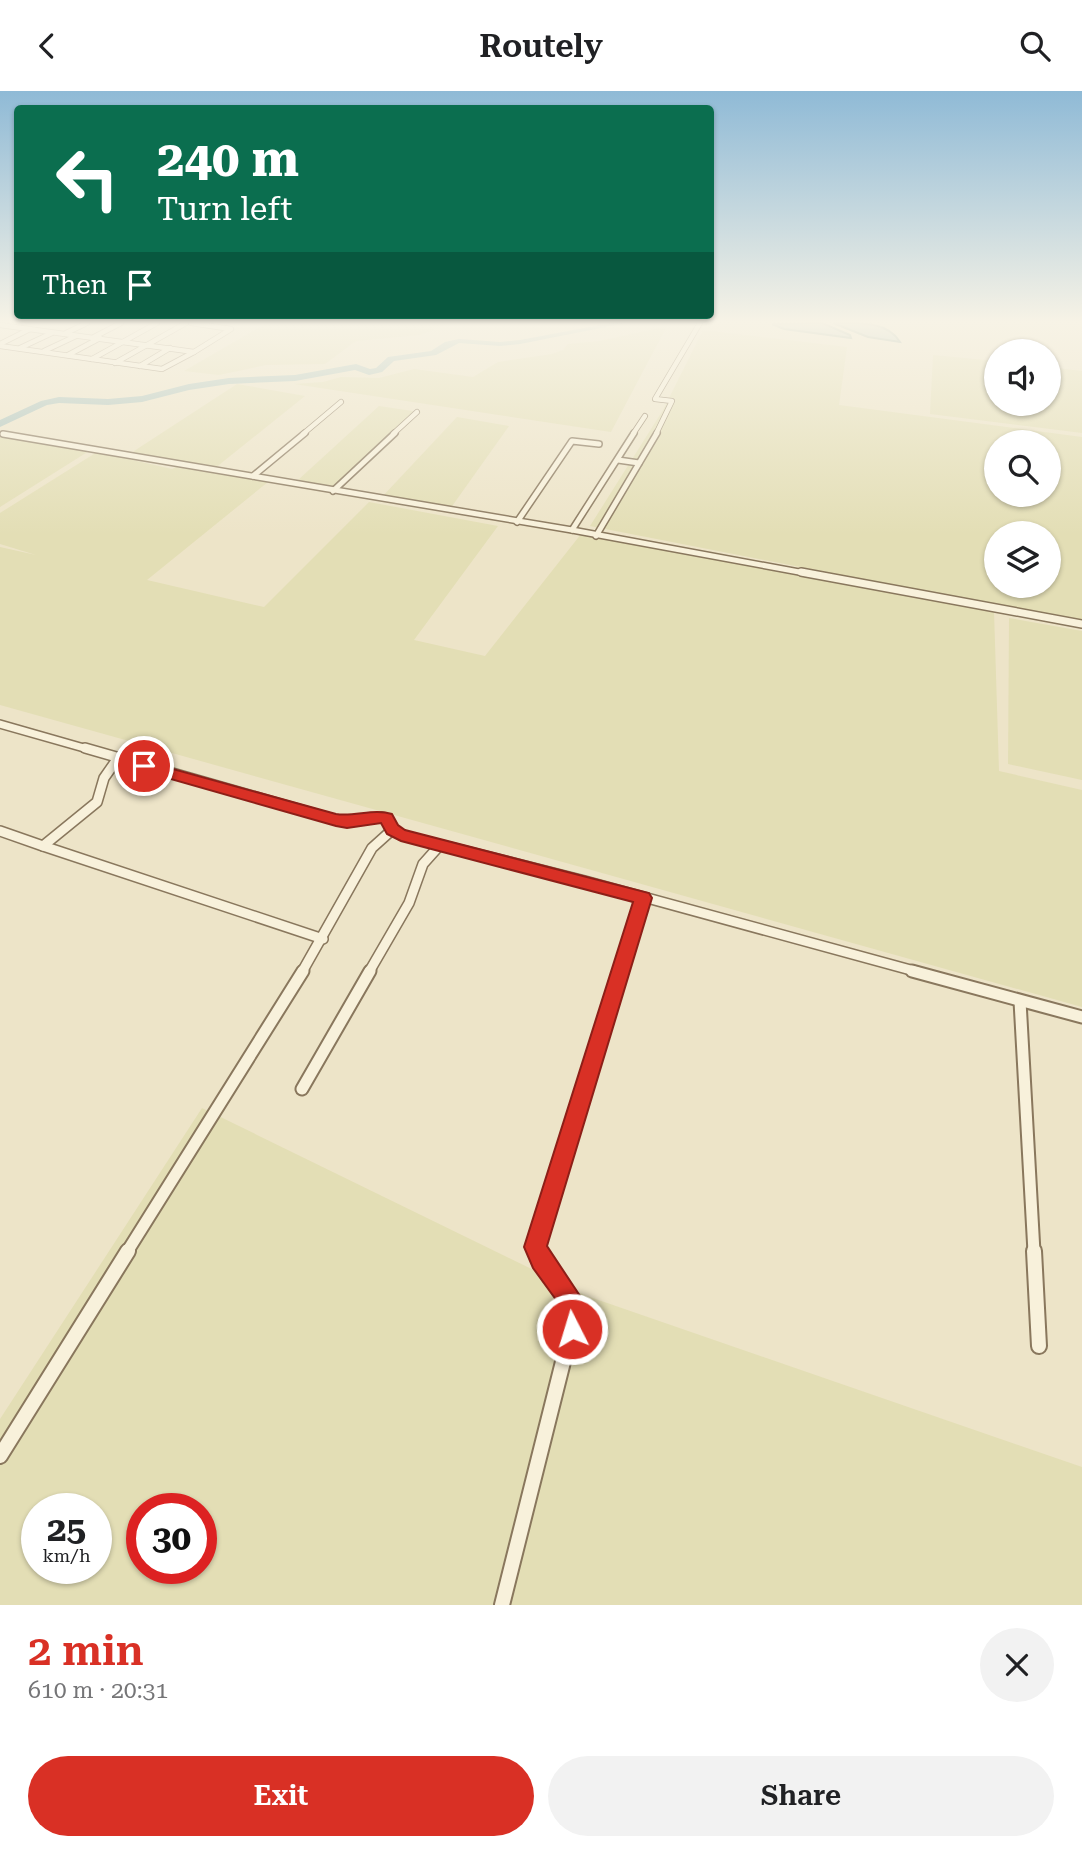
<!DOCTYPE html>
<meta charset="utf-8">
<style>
body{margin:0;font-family:"Roboto Serif",serif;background:#f2f2f2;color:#202124;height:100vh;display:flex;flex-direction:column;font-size:26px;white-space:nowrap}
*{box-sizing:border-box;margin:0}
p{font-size:23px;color:#757577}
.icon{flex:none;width:38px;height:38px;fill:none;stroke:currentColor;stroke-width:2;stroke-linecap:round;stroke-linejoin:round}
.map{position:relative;height:1514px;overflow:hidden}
.side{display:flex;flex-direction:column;background:#fff;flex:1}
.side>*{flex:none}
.banner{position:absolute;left:14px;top:14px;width:700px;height:214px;border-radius:7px;box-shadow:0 2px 5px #0004;background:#0b6e4f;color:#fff;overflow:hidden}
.fabs{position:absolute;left:984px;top:248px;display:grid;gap:14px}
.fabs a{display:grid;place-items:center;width:77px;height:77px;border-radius:50%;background:#fff;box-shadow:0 2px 5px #0004;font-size:35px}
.speed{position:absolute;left:21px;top:1402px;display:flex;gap:14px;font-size:35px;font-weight:700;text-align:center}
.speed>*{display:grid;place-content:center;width:91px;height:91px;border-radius:50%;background:#fff;box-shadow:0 2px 5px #0004;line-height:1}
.speed small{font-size:18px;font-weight:400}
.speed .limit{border:10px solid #d22;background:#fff;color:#111}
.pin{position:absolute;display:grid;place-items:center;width:60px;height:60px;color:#fff;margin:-30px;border:4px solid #fff;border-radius:50%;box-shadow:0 2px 7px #0007}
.me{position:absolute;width:77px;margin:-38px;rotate:355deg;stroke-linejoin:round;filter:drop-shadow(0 0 5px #0008)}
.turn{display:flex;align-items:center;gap:24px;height:147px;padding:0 28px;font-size:32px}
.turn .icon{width:91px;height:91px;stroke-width:2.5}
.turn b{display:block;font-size:49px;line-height:60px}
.then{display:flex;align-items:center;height:66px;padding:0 28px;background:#0003;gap:14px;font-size:26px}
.round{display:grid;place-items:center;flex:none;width:74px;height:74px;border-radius:37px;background:#f2f2f2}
.overview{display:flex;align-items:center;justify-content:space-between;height:119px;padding:0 28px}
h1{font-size:42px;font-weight:600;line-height:52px;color:#d93025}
.action{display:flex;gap:14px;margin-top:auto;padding:14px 28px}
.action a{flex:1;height:80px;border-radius:42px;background:#d93025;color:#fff;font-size:28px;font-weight:600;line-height:80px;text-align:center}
.action a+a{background:#f2f2f2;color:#202124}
header{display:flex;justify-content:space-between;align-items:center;height:91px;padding:0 28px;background:#fff;font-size:32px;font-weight:600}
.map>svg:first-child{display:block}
</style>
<header><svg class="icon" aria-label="back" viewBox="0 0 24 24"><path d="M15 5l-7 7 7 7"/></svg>Routely<svg class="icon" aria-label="search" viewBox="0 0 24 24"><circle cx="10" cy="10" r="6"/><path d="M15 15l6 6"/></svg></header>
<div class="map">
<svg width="1082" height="1514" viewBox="0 0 1082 1514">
<rect width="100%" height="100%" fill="#ede4c8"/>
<!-- farmland -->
<g fill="#e3deb5" fill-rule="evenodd">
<polygon points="267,232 478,232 445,234 420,244 356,250 325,273 266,274 219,284 184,280"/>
<polygon points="667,235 611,341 294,293 323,291 341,286 379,287 414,278 473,286 498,271 552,263 563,259 568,253 600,250"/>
<path d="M 703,239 L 847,256 L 839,314 L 1082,346 L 1082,531 L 590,435 L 663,319 ZM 996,352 L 1048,352 L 1048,404 L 996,404 ZM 996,443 L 1048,443 L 1048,495 L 996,495 Z"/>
<polygon points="933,264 996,270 996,313 1048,313 1048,276 1082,280 1082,342 930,323"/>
<polygon points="237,293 305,305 214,378 131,362"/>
<polygon points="379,315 419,321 339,398 297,390"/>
<polygon points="457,326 509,335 450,418 382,406"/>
<polygon points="0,340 60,351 89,360 0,416"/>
<polygon points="97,361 172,378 176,376 268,391 147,489 264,516 369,411 498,435 414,549 485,565 585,438 994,520 999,680 1082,699 1082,916 0,614 0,456 36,464 0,453 0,422"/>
<polygon points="1009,527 1082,540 1082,689 1008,673"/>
<path d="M 202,1017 L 587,1205 L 1082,1376 L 1082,1514 L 0,1514 L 0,1328 ZM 37,1418 L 96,1418 L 96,1477 L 37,1477 ZM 142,1418 L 201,1418 L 201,1477 L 142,1477 Z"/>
</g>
<!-- water -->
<g fill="#a9c2bc" stroke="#6f908a" stroke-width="2">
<polygon points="822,232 850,244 851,247 784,238 772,233"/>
<path d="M 833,232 C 856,232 887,229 900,251 L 868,246 Z"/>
</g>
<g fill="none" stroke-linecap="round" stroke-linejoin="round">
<!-- river -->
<polygon fill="#a9c2bc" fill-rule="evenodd" points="611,232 626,232 520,253 500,255 459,252 436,264 394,270 382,281 369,284 355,279 295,290 229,293 189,299 142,311 108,314 59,312 47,314 0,336 0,329 41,310 59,306 108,308 142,305 189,293 229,287 295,284 356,273 370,278 376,277 388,266 431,260 445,251 459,248 500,251 520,249"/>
<defs>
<g id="minor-far5">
<polyline points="0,234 194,261 231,238 191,232"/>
<polyline points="66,242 87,232"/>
<polyline points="94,246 121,232"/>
<polyline points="0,253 30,238"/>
<polyline points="0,255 162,278 194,261"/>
<polyline points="20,257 52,242"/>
<polyline points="44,260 76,245"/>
<polyline points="68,264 100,247"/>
<polyline points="92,268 157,232"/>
<polyline points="115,272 186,232"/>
<polyline points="140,275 170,257"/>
<polyline points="303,343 341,311"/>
<polyline points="393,343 417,321"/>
<polyline points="633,343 645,325"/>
<polyline points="656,343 672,310 655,308 700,232"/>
</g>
<g id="minor-far4">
<polyline points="3,343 572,439 810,483"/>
<polyline points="618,369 639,372"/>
<polyline points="253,385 305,342"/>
<polyline points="333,400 395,342"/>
<polyline points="517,431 572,350 599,353"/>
<polyline points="572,439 634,342"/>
<polyline points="596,445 657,342"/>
</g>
<g id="minor-far3">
<polyline points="801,481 1082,533"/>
<polyline points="0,633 91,659"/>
</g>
<g id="minor-far2">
<polyline points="85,657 336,729 347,731 382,726 387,728 392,739 401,744 585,790 918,881"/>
<polyline points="0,740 43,755 97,711 104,687 118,667"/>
<polyline points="43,755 323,848"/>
<polyline points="302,881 372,757 392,739"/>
<polyline points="369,881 409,812 423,773 440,754"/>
<polyline points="620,881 643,807"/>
</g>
<g id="minor-far1">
<polyline points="912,880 1082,926"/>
<polyline points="1020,910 1034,1161"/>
<polyline points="302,998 370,880"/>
<polyline points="127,1161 303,880"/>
<polyline points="537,1161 535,1155 620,880"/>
</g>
<g id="minor">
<polyline points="1034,1160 1039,1255"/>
<polyline points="0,1365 128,1160"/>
<path d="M 502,1514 L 575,1223 C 572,1196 545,1184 536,1160"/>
</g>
</defs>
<!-- minor-far5 casing -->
<use href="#minor-far5" stroke="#89775d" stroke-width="6"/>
<!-- minor-far4 casing -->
<use href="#minor-far4" stroke="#89775d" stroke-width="8"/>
<!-- minor-far3 casing -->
<use href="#minor-far3" stroke="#89775d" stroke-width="10"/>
<!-- minor-far2 casing -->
<use href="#minor-far2" stroke="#89775d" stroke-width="12"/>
<!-- minor-far1 casing -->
<use href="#minor-far1" stroke="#89775d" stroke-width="15"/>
<!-- minor casing -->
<use href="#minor" stroke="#89775d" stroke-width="18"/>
<!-- minor-far5 -->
<use href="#minor-far5" stroke="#f8f1db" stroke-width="4.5"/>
<!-- minor-far4 -->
<use href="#minor-far4" stroke="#f8f1db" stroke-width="5"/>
<!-- minor-far3 -->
<use href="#minor-far3" stroke="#f8f1db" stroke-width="7"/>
<!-- minor-far2 -->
<use href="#minor-far2" stroke="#f8f1db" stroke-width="9"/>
<!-- minor-far1 -->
<use href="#minor-far1" stroke="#f8f1db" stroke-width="11"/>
<!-- minor -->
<use href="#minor" stroke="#f8f1db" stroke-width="14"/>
</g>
<!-- sky -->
<linearGradient id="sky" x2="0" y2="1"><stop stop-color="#8fbad6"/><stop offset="0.52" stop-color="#f7f3e6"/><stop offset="1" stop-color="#f7f3e6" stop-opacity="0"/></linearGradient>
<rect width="1082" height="444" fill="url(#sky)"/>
<!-- route -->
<path fill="#d93025" stroke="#8d1f18" stroke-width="2" d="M 144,670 L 336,723 C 355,726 374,717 392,723 L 398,734 L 405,739 L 649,802 L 652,807 L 547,1155 L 586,1214 L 580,1246 L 572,1250 L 563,1246 L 560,1238 L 562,1217 L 533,1177 L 524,1156 L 633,811 L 401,750 L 387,743 L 381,732 L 347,737 L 336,735 L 139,679 L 137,675 Z"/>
</svg>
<div class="fabs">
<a><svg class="icon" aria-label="sound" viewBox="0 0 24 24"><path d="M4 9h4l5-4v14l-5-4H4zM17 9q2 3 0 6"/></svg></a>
<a><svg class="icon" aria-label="search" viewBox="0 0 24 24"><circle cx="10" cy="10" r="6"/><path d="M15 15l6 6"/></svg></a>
<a><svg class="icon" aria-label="layers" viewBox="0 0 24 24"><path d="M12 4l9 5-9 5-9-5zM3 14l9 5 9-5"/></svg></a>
</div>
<div class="speed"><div>25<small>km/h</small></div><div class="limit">30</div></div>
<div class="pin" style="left:144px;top:675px;background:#d93025"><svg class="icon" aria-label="arrive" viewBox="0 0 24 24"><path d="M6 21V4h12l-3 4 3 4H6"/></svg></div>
<svg class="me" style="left:572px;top:1238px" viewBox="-20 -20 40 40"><circle r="17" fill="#d93025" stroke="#fff" stroke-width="3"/><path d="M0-11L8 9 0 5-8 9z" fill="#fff"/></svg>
<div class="banner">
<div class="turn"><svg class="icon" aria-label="left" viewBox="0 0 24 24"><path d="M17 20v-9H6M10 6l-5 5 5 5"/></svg><div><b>240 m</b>Turn left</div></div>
<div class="then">Then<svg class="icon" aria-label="arrive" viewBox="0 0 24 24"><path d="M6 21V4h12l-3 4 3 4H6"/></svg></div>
</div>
</div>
<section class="side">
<div class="overview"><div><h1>2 min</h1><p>610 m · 20:31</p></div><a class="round"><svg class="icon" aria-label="close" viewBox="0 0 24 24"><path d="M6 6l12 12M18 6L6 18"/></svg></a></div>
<div class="action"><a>Exit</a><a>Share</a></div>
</section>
